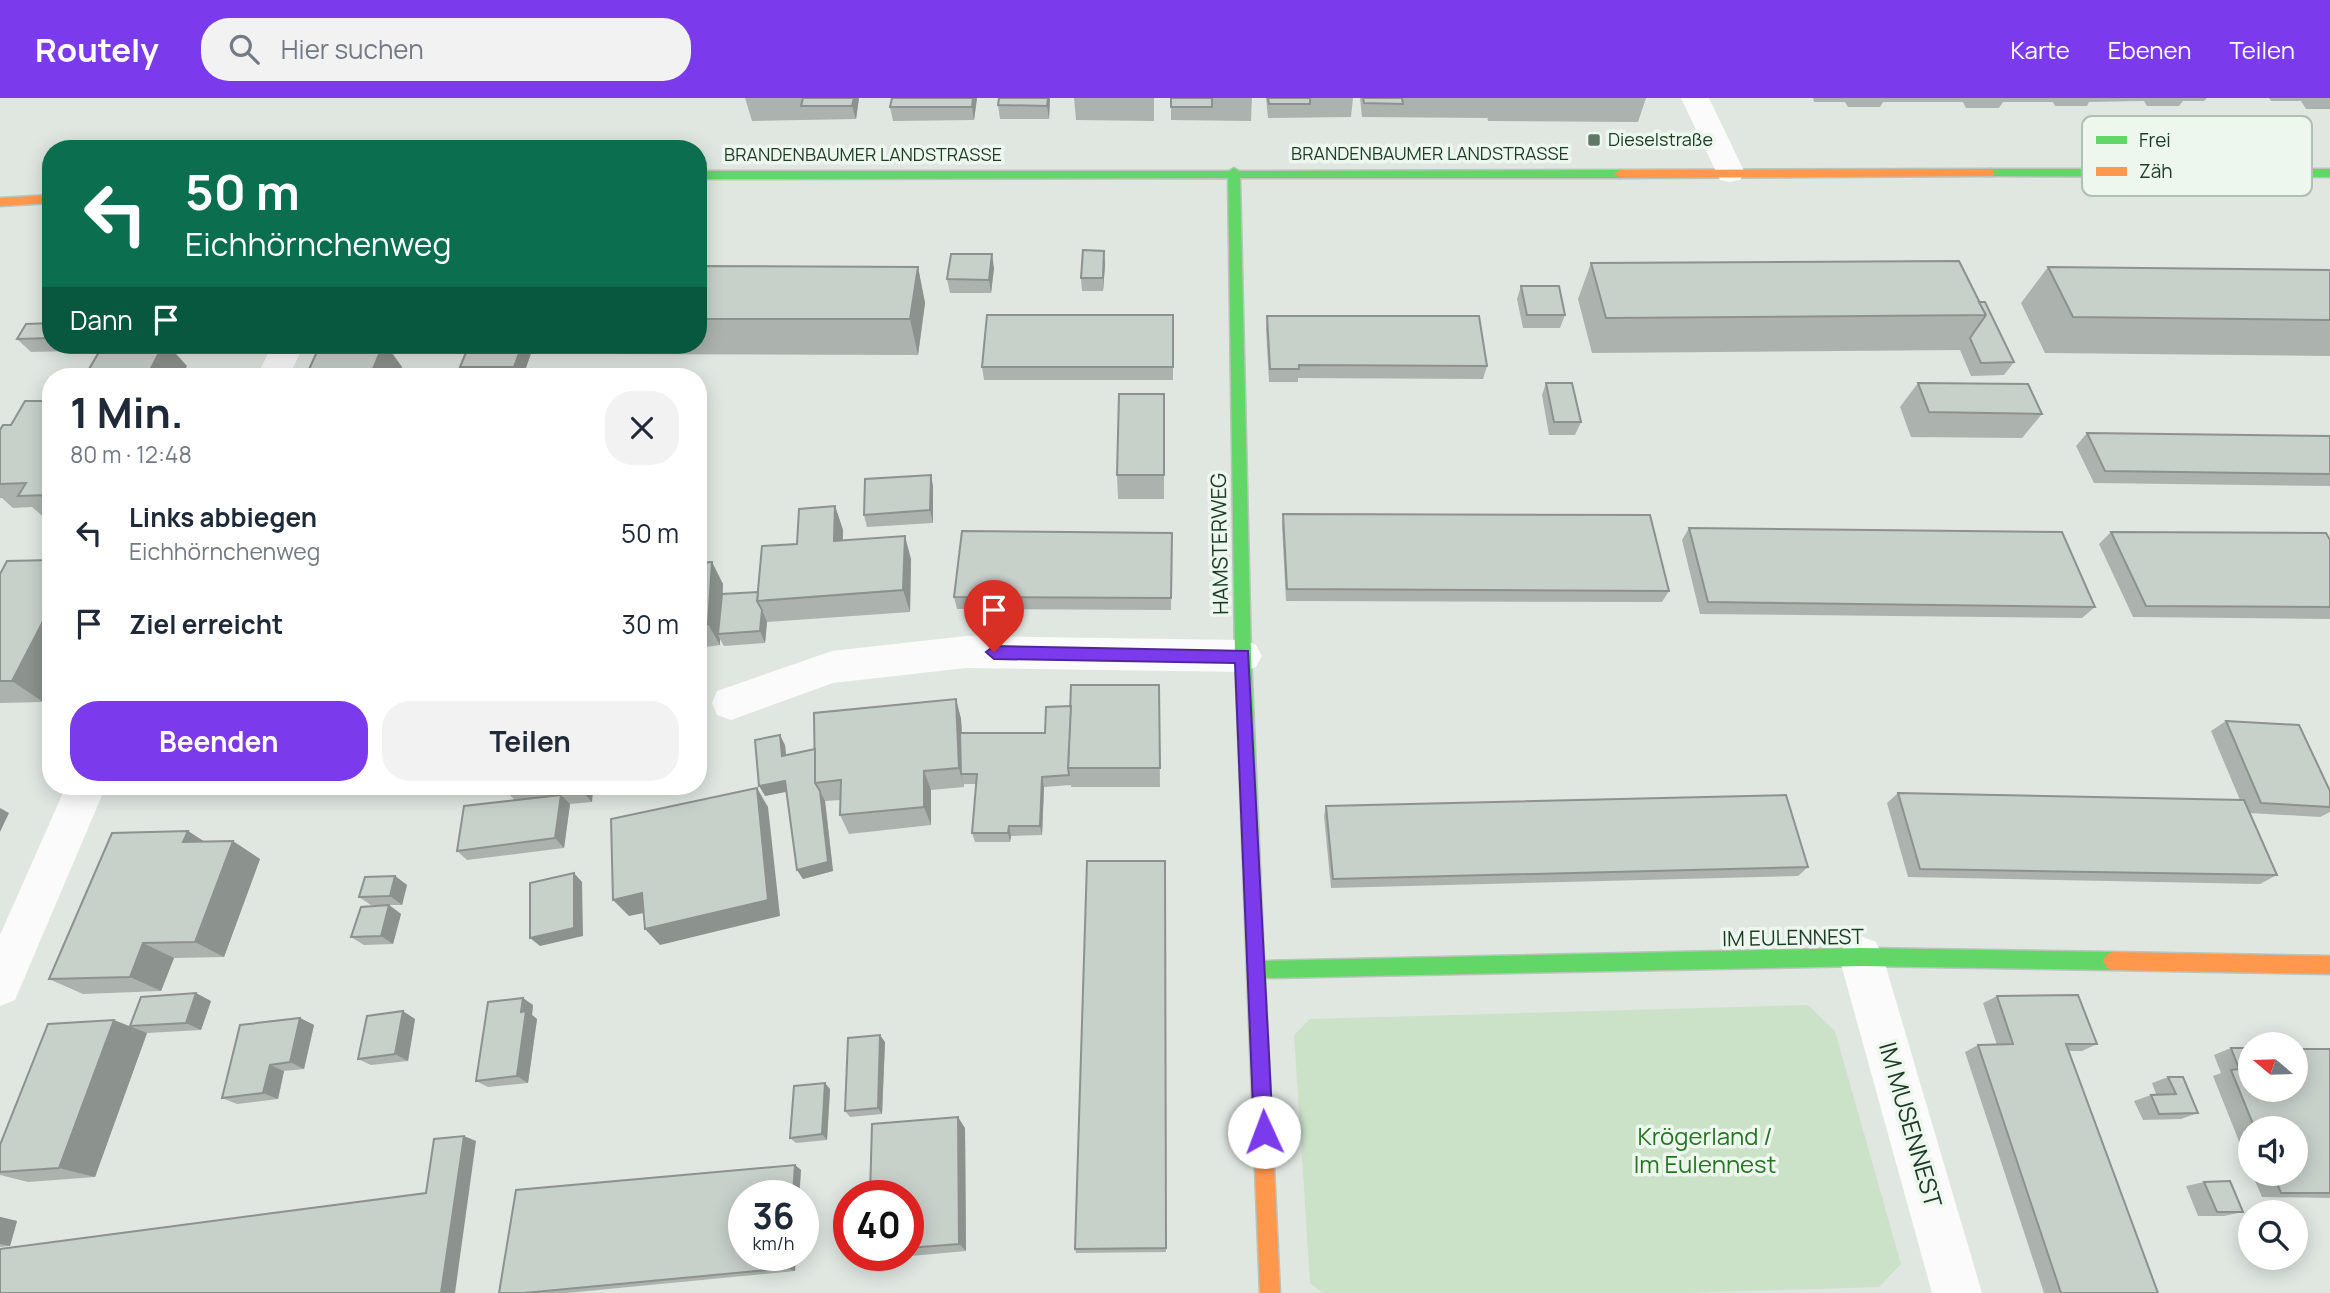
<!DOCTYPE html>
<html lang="de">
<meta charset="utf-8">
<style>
body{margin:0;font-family:Manrope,sans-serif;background:#f2f2f3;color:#1f2937;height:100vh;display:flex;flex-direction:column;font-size:26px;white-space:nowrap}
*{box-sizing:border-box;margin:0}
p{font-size:23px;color:#747a83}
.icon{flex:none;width:38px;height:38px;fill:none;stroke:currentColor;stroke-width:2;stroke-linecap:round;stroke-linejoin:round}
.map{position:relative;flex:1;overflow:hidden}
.drawer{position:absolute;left:42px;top:270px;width:665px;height:427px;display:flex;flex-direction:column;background:#fff;border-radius:28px;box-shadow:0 4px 18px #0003}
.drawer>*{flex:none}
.hud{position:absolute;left:42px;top:42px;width:665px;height:214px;border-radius:28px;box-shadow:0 4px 18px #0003;background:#0b6e4f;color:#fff;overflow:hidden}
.needle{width:46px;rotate:289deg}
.controls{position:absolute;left:2238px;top:934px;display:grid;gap:14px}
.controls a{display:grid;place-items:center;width:70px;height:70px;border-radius:50%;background:#fff;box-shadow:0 4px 18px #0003;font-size:35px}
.speed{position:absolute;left:728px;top:1082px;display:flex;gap:14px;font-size:35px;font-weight:700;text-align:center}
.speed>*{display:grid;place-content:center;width:91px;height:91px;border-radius:50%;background:#fff;box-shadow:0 4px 18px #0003;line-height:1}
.speed small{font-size:18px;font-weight:400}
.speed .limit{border:10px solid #d22;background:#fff;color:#111}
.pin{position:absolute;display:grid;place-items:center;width:60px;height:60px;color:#fff;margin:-72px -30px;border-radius:50% 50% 50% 0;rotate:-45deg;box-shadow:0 0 7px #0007}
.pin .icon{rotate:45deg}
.me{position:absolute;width:77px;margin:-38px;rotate:358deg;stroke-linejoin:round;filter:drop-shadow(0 0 5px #0008)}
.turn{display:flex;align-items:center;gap:24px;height:147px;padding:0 28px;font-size:32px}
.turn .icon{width:91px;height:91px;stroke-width:2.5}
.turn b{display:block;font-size:49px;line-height:60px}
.then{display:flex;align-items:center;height:66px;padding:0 28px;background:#0003;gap:14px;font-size:26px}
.round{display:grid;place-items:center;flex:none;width:74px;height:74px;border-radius:28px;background:#f2f2f3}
.overview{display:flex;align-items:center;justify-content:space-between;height:119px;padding:0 28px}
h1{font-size:42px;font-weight:700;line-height:52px}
.primary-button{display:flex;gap:14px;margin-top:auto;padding:14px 28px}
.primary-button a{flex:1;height:80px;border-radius:28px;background:#7c3aed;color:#fff;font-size:28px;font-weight:700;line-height:80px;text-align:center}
.primary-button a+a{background:#f2f2f3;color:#1f2937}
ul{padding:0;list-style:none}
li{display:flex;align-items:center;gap:21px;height:91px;padding:0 28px}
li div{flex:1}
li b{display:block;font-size:26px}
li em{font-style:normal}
header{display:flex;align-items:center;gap:42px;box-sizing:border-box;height:98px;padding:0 35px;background:#7c3aed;color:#fff}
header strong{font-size:33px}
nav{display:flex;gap:38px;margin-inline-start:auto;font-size:24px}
.search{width:490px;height:63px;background:#f2f2f3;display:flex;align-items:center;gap:18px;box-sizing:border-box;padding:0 24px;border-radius:28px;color:#747a83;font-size:26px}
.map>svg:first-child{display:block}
</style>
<header>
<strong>Routely</strong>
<div class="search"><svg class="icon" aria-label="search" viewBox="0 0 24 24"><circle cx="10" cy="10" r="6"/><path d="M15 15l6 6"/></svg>Hier suchen</div>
<nav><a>Karte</a><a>Ebenen</a><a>Teilen</a></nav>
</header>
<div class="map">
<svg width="2330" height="1195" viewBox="0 0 2330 1195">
<rect width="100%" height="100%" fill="#e0e7e1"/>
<!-- green -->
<polygon fill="#cbe2c8" points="1808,907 1835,933 1901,1166 1879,1189 1687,1195 1323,1195 1310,1185 1294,937 1310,921"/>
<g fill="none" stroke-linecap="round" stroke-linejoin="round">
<defs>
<g id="fast">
<polygon points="1234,70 1239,73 1620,72 1626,76 1620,80 1240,80 1251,558 1264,863 1861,850 2112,854 2118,857 2121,863 2118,869 2112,872 1861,868 1265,880 1266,899 1263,905 1257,908 1251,905 1248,899 1235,558 1228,80 698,81 698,73 1229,73"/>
<polygon points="1990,71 2330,71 2330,79 1986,78 1986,72"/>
</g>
<g id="slow">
<polygon points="1990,71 1994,72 1994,78 1620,80 1614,76 1620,72"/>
<polygon points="51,97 51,105 0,108 0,100"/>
<polygon points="2112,854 2330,858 2330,876 2112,872 2106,869 2103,863 2106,857"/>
<polygon points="1257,890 1263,893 1266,899 1280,1195 1260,1195 1248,899 1251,893"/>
</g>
</defs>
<!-- fast casing -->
<use href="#fast" stroke="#b9c4bb" stroke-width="3"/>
<!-- slow casing -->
<use href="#slow" stroke="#b9c4bb" stroke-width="3"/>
<!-- street -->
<g fill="#fafbfa" fill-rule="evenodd">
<polygon points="1681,0 1709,0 1745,75 1740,82 1730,84 1720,82"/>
<polygon points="272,247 304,247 289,278 257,278"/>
<polygon points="966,538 1243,542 1256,547 1262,558 1256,569 1243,574 966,570 833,585 731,622 717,617 712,605 717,593 832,553"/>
<polygon points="66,688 106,688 15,902 0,908 0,837"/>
<polygon points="1861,838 1876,844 1883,859 1982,1195 1932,1195 1839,859 1846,844"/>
</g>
<!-- fast -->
<use href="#fast" fill="#63d668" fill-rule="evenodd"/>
<!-- slow -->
<use href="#slow" fill="#ff974d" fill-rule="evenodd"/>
</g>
<!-- wall -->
<g fill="#acb3ae">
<polygon points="745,0 859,0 856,21 752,23"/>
<polygon points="892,0 977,0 974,22 893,23 890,9"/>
<polygon points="999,0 1050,0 1049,21 1000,21 998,7"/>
<polygon points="1074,0 1154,0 1154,23 1076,22"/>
<polygon points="1171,0 1252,0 1251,23 1171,22"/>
<polygon points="1266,0 1353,0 1351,19 1268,20"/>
<polygon points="1360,0 1646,0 1638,24 1488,23 1487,18 1487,20 1362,19"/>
<polygon points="1813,0 2207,0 2204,3 2183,3 2179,8 2147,8 2144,3 2089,4 2087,8 2055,8 2053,4 2003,4 1999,10 1966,10 1963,4 1883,4 1880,9 1848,9 1845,4 1814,4"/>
<polygon points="2269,0 2330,0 2330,11 2306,11 2301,3 2271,3"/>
<polygon points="1591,165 1979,204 2014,264 2004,277 1971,278 1960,252 1592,255 1578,201"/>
<polygon points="1105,166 1103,193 1082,193 1081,180"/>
<polygon points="698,168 918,169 925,205 918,257 606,256 601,247 698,247"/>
<polygon points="2048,169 2330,172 2330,258 2045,255 2021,205"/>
<polygon points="994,170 991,195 950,195 947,181"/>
<polygon points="1521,188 1565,217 1560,230 1523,230 1517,201"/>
<polygon points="1173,217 1173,282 984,282 982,269"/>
<polygon points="1267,218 1487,268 1483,281 1298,280 1298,284 1269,284 1266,231"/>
<polygon points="51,225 51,247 77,247 74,253 31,254 17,241"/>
<polygon points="320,247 425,247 387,248 402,269 398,278 306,278"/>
<polygon points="469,247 534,247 523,278 466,278 460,269"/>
<polygon points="1546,285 1581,324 1575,337 1549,337 1542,297"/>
<polygon points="1918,285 2042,316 2022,340 1911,339 1900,309"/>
<polygon points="1164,296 1164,401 1118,401 1117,377"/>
<polygon points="51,299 51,421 46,421 32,409 13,410 2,400 0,400 0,332 11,327 49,303"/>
<polygon points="2087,335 2330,338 2330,388 2094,385 2076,348"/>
<polygon points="931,377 933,389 933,425 867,429 864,417"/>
<polygon points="835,408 843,432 843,442 911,461 910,514 767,524 765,545 724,548 720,541 720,547 698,550 698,465 723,486 723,496 758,494 797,446"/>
<polygon points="1283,416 1669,493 1662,504 1286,503 1282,428"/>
<polygon points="1689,430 2095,509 2082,520 1700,516 1682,442"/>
<polygon points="2111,434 2330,442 2330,521 2133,519 2099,446"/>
<polygon points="1172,435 1171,512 957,511 954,499"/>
<polygon points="0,476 43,604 0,605"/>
<polygon points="956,601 961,621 962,635 1045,635 1159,608 1160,689 1071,689 1071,687 1044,689 1042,737 1011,738 1010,744 975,744 972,735 976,686 964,686 964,689 931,692 931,727 849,736 840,717 841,702 825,703 833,773 803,781 797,772 786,693 765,698 785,647 786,657 815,651"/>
<polygon points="2226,623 2330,693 2330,714 2320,719 2249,715 2277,777 2260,786 1908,779 1887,705 1898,695 2240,702 2211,633"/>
<polygon points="399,688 438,688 436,694 407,695"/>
<polygon points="507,688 593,688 592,704 570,706 564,750 467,762 457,753 515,702 506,693"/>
<polygon points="1326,708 1808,769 1798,778 1331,790 1324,718"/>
<polygon points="188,733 204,744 260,761 224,859 174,860 161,893 83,896 49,881"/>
<polygon points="1165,763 1166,1154 1076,1155 1075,1151"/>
<polygon points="395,778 407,787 402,807 371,807 359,799"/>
<polygon points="389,807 401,816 393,846 364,847 351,839"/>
<polygon points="1997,898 2097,946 2082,953 2068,953 2158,1195 2044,1195 1965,954 1978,947 1997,947 1983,905"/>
<polygon points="211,903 201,932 147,935 95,1079 28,1084 0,1077 0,1047 130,928"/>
<polygon points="533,907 532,917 537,921 528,985 488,989 476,983"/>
<polygon points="300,920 314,927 304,971 284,973 278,1001 237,1006 222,1000"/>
<polygon points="415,921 408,963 371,967 358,961"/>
<polygon points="885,944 882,1016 850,1019 845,1013"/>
<polygon points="2231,950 2296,992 2296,951 2330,951 2330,1100 2262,1099 2252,1076 2296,1076 2296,1031 2250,1031 2250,1071 2213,978 2221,975 2214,957"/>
<polygon points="2168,979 2198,1015 2181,1021 2143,1022 2134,1003 2151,997 2156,996 2152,985"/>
<polygon points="830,991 827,1042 796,1045 790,1040"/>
<polygon points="965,1030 966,1153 878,1161 873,1157 908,1157 908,1097"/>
<polygon points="795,1067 801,1072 795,1173 567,1195 499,1195"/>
<polygon points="2204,1084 2243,1114 2224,1118 2198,1118 2186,1088"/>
<polygon points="0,1119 17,1123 10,1148 0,1149"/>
</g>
<!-- shaded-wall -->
<g fill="#8c928d">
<polygon points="854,0 859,0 856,21 852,8"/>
<polygon points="973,0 977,0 974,22 972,9"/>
<polygon points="1048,0 1050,0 1049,21 1047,8"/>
<polygon points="1104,153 1105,166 1103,193 1103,180"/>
<polygon points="992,156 994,170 991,195 989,182"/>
<polygon points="918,169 925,205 918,257 910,221"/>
<polygon points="68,247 77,247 74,253"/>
<polygon points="163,247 168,247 187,268 182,278 147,278"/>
<polygon points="383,247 386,247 402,269 398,278 370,278"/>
<polygon points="522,247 534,247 523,278 520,278 514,269"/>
<polygon points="931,377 933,389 933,425 930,412"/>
<polygon points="835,408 843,432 842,466 834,443"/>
<polygon points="905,438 911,461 910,514 903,492"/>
<polygon points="712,464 723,486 720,536 718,536 720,541 720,547 708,526"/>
<polygon points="51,508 51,588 43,604 12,583"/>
<polygon points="762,512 767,524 765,545 760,533"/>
<polygon points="956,601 961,621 964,676 961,676 964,689 959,670"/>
<polygon points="780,637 785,647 787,668 782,658"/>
<polygon points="924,673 931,692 931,727 924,709"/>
<polygon points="1042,679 1044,689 1042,737 1040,728"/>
<polygon points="785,683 791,693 765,698 759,688"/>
<polygon points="429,688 438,688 436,694"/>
<polygon points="578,688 593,688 592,704"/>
<polygon points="757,690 768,709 780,818 660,847 645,831"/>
<polygon points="820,693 825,703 833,773 803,781 797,772"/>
<polygon points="561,697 570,706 564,750 555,740"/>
<polygon points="0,710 9,715 0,734"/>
<polygon points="1009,728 1011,738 1010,744 1008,735"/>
<polygon points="188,733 216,751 183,744"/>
<polygon points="233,743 260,761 224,859 195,844"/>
<polygon points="574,775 582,784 583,838 540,848 530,840"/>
<polygon points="395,778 407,787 402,807 390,798"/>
<polygon points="642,795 658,812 629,818 613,802"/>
<polygon points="389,807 401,816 393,846 381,838"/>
<polygon points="143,845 174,860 161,893 130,879"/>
<polygon points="196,895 211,903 201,932 186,925"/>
<polygon points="523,900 533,907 532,917 537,921 528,985 517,978"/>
<polygon points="403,913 415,921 408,963 395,956"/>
<polygon points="300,920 314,927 304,971 290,964"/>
<polygon points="114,922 147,935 95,1079 59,1070"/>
<polygon points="880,937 885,944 882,1016 878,1010"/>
<polygon points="270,967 284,973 278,1001 263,995"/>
<polygon points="825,985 830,991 827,1042 822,1036"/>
<polygon points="958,1019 965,1030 966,1153 959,1146"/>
<polygon points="464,1038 476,1043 455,1195 441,1195"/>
<polygon points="795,1067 801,1072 799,1097 793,1097"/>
<polygon points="0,1119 17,1123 10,1148 0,1146"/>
<polygon points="789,1157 796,1157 795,1173 788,1170"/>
</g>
<!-- building -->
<g fill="#c8d0ca" stroke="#8c928d" stroke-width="2">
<polygon points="803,0 854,0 852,8 801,8"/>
<polygon points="892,0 973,0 972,9 890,9"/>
<polygon points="999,0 1048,0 1047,8 998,7"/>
<rect x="1171" y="0" width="41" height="9"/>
<polygon points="1268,0 1310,0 1310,6 1269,6"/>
<polygon points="1363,0 1402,0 1403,6 1364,5"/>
<polygon points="1083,152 1104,153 1103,180 1081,180"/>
<polygon points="951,156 992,156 989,182 947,181"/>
<polygon points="1959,163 1986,217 1606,220 1591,165"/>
<polygon points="698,168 918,169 910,221 698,221"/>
<polygon points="2048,169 2330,172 2330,222 2073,219"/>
<polygon points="1521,188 1559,188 1565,217 1527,217"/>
<polygon points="1979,204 1985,204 2014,264 1981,265 1970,240 1986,217"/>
<polygon points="987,217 1173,217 1173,269 982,269"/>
<polygon points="1267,218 1479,218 1487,268 1299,267 1299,271 1270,271"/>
<polygon points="51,225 51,240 17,241 26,226"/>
<polygon points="103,247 163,247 147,278 85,278"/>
<polygon points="320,247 383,247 370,278 306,278"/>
<polygon points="469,247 522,247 514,269 460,269"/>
<polygon points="1546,285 1572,285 1581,324 1554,324"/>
<polygon points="1918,285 2028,286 2042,316 1929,314"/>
<polygon points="1119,296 1164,296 1164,377 1117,377"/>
<polygon points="51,299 51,397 18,398 26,385 0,386 0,332 3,327 11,327 25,303 49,303"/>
<polygon points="2087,335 2330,338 2330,376 2105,373"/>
<polygon points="931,377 930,412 864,417 865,381"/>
<polygon points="835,408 834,443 905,438 903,492 757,503 762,448 797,446 799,411"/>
<polygon points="1283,416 1650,417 1669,493 1287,491"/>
<polygon points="1689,430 2062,434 2095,509 1708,504"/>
<polygon points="962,433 1172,435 1171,500 954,499"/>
<polygon points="2111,434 2326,435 2330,442 2330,509 2146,508"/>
<polygon points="51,462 51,508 12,583 0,583 0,476 7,463"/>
<polygon points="712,464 708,526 698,527 698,465"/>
<polygon points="758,494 757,503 762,512 760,533 718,536 722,496"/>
<polygon points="1071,587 1159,587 1160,670 1068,670"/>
<polygon points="956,601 959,670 924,673 924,709 840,717 841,682 815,685 814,615"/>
<polygon points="1071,608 1068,670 1069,677 1042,679 1040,728 1009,728 1008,735 972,735 977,676 961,676 960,635 1045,635 1046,609"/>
<polygon points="2226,623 2299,627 2330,693 2330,709 2261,705"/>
<polygon points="780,637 782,658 815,651 815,685 820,693 828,764 797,772 785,683 759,688 755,642"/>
<polygon points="507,688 550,688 506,693"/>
<polygon points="757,690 768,802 645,831 642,795 613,802 611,721"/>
<polygon points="1898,695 2244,702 2277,777 1920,771"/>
<polygon points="561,697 555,740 457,753 464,708"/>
<polygon points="1786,697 1808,769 1333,781 1326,708"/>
<polygon points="188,733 183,744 233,743 195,844 143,845 130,879 49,881 112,735"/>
<polygon points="1087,763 1165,763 1166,1150 1075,1151"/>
<polygon points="574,775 574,830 530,840 530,785"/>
<polygon points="395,778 390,798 359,799 365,779"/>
<polygon points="389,807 381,838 351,839 361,809"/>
<polygon points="196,895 186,925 130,928 141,899"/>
<polygon points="2078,897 2097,946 2066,946 2158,1195 2061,1195 1978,947 2013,946 1997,898"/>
<polygon points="523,900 521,914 526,913 517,978 476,983 488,904"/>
<polygon points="403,913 395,956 358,961 367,918"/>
<polygon points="300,920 290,964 270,967 263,995 222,1000 240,927"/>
<polygon points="114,922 59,1070 0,1074 0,1047 48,926"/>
<polygon points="880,937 878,1010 845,1013 848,940"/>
<polygon points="2231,950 2250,950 2250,992 2296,992 2296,971 2300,971 2296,962 2296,951 2330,951 2330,1095 2281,1095 2273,1076 2296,1076 2296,1031 2255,1031 2231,972 2239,971"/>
<polygon points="2168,979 2183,979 2198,1015 2159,1016 2151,997 2176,996"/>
<polygon points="825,985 822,1036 790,1040 794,988"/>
<polygon points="958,1019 959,1146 908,1150 908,1097 870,1097 872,1026"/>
<polygon points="464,1038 441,1195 0,1195 0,1151 426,1095 434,1041"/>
<polygon points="795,1067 793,1097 744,1097 744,1157 789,1157 788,1170 524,1195 499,1195 516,1092"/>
<polygon points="2230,1083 2243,1114 2217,1114 2204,1084"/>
</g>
<!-- route -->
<polygon fill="#7c3aed" stroke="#51269a" stroke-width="2" points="994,548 1248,553 1273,1034 1271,1041 1264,1043 1257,1041 1254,1034 1235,565 994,561 986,554"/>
<!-- markers -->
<rect fill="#617767" stroke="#edf7ee" stroke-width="2.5" x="1587" y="35" width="14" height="14" rx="3.5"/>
<g text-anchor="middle" stroke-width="7" stroke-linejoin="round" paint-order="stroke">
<!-- far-poi labels -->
<g font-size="18" fill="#1d3b26" stroke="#edf7ee" text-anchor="start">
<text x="1608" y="48">Dieselstraße</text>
</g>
<!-- far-street labels -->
<g font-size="18" fill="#1d3b26" stroke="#edf7ee">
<text x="1430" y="62">BRANDENBAUMER LANDSTRASSE</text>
<text x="863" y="63">BRANDENBAUMER LANDSTRASSE</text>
</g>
<!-- street labels -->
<g font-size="21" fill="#1d3b26" stroke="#edf7ee">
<text transform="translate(1220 446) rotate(-91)" y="7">HAMSTERWEG</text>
<text transform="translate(1793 840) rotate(-1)" y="7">IM EULENNEST</text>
</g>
<!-- near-street labels -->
<g font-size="24" fill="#1d3b26" stroke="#edf7ee">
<text transform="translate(1910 1027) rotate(74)" y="8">IM MUSENNEST</text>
</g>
<!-- near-park labels -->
<g font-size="24" fill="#277524" stroke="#edf7ee">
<text x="1705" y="1047">Krögerland /<tspan x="1705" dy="28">Im Eulennest</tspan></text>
</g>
</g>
<!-- legend -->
<rect x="2082" y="18" width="230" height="80" rx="10" fill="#edf7ee" stroke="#afbfb2" stroke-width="2"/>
<rect x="2096" y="38" width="31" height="8" fill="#63d668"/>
<rect x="2096" y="69" width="31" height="9" fill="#ff974d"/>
<g font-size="19" fill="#1d3b26">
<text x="2139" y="49">Frei</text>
<text x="2139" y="80">Zäh</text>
</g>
</svg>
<div class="controls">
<a><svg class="needle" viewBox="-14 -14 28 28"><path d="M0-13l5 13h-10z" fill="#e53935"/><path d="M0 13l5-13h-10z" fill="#747a83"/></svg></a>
<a><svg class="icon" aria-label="sound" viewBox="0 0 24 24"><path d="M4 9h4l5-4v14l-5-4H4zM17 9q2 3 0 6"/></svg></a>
<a><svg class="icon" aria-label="search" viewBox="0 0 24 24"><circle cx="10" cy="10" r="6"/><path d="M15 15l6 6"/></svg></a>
</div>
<div class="speed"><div>36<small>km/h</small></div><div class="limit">40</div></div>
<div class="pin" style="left:994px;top:554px;background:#d93025"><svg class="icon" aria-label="arrive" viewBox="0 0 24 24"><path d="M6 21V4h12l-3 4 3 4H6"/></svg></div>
<svg class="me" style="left:1264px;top:1034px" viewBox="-20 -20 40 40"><circle r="19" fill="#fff"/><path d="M0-13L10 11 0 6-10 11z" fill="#7c3aed"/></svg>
<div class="hud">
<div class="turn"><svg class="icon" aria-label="left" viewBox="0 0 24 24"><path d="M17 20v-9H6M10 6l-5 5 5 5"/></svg><div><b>50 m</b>Eichhörnchenweg</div></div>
<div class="then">Dann<svg class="icon" aria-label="arrive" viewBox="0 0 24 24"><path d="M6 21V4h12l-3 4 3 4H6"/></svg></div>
</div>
<section class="drawer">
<div class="overview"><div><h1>1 Min.</h1><p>80 m · 12:48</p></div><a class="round"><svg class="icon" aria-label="close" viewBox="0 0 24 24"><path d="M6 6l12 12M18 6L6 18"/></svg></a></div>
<ul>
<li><svg class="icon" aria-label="left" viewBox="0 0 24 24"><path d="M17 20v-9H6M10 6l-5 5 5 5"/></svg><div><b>Links abbiegen</b><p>Eichhörnchenweg</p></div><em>50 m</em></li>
<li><svg class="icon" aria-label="arrive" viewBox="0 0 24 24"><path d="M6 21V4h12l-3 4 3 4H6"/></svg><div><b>Ziel erreicht</b></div><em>30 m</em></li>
</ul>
<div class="primary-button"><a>Beenden</a><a>Teilen</a></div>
</section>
</div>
